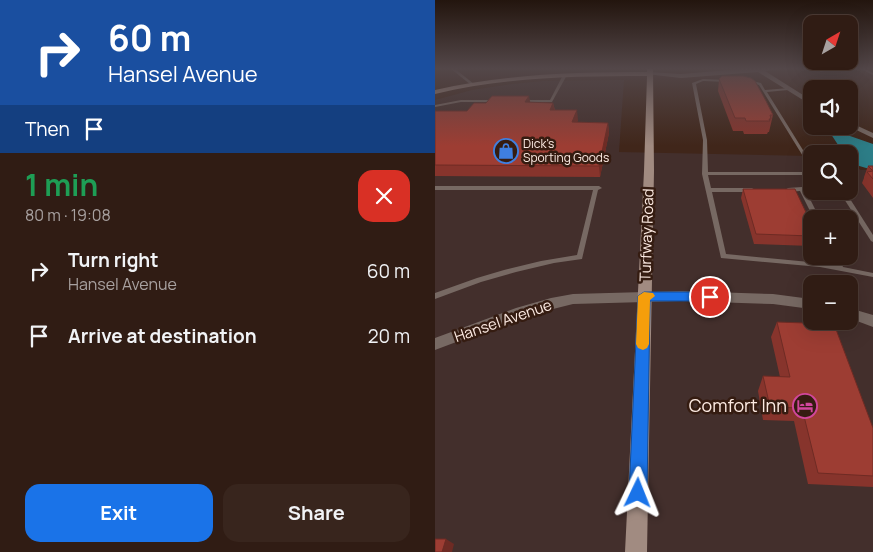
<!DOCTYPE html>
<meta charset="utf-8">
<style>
body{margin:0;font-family:Manrope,sans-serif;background:#38251d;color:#f1f3f6;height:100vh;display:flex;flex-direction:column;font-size:19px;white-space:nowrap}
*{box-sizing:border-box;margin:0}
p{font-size:16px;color:#a8a1a0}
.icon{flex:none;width:28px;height:28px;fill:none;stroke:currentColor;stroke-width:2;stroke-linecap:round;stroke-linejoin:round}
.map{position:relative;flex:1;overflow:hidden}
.panel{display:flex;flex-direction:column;background:#301c14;width:435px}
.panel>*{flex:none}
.banner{background:#1a4fa0;color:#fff;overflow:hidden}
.needle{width:32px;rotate:39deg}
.tools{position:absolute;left:368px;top:15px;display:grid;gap:10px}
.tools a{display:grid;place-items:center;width:55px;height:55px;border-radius:10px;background:#301c14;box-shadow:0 5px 20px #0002,0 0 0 1px #4b3a34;font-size:25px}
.pin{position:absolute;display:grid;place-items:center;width:42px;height:42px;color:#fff;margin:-21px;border:2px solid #fff;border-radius:50%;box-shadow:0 1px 5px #0007}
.me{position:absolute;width:55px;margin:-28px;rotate:2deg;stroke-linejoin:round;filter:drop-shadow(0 0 4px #0008)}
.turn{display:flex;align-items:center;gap:18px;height:105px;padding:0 25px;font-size:22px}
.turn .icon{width:65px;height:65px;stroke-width:2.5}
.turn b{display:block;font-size:35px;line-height:42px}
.then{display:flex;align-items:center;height:48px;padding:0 25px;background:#0003;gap:10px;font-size:19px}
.round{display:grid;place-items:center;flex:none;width:52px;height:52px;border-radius:15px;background:#38251d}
.headline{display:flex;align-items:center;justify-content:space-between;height:85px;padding:0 25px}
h1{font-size:30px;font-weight:700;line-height:38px;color:#1e9e55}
.cta{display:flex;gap:10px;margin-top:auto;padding:10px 25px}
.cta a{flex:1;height:58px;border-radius:15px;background:#1a73e8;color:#fff;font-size:20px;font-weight:700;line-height:58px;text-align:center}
.cta a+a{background:#38251d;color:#f1f3f6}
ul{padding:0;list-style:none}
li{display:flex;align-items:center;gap:15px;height:65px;padding:0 25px}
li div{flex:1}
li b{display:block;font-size:19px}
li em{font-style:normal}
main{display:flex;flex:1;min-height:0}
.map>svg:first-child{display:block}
</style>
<main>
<section class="panel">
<div class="banner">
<div class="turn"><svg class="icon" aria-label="right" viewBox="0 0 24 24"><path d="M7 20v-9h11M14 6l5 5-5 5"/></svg><div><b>60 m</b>Hansel Avenue</div></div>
<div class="then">Then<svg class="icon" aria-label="arrive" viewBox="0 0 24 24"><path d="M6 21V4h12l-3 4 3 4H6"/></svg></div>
</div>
<div class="headline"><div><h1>1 min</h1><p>80 m · 19:08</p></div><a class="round" style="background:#d93025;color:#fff"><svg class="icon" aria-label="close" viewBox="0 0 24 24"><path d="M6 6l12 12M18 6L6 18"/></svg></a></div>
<ul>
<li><svg class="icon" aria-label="right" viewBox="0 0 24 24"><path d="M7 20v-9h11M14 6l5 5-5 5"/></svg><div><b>Turn right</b><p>Hansel Avenue</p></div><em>60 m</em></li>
<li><svg class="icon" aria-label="arrive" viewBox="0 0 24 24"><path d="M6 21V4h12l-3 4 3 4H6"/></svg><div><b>Arrive at destination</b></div><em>20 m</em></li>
</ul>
<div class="cta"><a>Exit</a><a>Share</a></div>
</section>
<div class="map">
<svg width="438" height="552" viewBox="0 0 438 552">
<rect width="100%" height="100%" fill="#40261a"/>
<!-- commercial -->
<path fill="#432f2c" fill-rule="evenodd" d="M 189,80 L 184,152 L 376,156 L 376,191 L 414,191 L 414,164 L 426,170 L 438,170 L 438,552 L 0,552 L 0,100 L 37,90 L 77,84 L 109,81 ZM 376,219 L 414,219 L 414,256 L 376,256 ZM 376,284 L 414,284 L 414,321 L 376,321 Z"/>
<!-- water -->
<polygon fill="#2d7e88" points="392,128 438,144 438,170 414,163 414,154 409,154"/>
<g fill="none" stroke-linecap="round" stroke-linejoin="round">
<!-- lane -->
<g fill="#776963" fill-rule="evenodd">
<polygon points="15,68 19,68 39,84 36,85"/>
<polygon points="380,68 384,68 389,71 386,72"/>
<polygon points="424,68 429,68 438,73 438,75"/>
<polygon points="130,74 132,75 117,102 87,102 85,101 87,100 115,100 128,75"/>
<polygon points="268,79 292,80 294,81 292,82 268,81 261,84 272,140 273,172 376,172 376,175 273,175 276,188 317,188 320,190 317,192 277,192 291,254 385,263 401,266 397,256 403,256 408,267 438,273 438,277 385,267 286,258 267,174 268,140 257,83"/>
<polygon points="313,80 326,83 330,90 354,88 353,90 332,92 376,163 376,167 374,166 324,85 312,82"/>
<polygon points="26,100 61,100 63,101 61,102 26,102 0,107 0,105"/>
<polygon points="0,186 164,186 167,188 163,190 147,259 119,263 81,272 46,282 0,299 0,293 42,278 69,270 106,261 142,255 158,190 0,190"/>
<polygon points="367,187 370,189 385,219 379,219 365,191 353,192 350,190 353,188"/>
<polygon points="404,191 410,191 438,235 438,242 436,241"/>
</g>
<!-- street -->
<g fill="#776963" fill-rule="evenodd">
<polygon points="319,68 349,68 330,71 376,100 376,105 323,72 246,78 211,74 214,72 246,74"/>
<polygon points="414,122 438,133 438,138 413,126"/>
<polygon points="246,291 338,294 376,299 376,309 338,304 246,301 138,304 90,316 0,350 0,338 81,308 116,298 138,294"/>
<polygon points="414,308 438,315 438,327 414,318"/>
</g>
<!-- secondary -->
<path fill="#a18b81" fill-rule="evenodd" d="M 212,68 L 218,68 L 219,171 L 212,552 L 190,552 L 209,171 L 212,76 C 140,76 70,77 0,94 L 0,90 C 70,74 140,72 212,72 Z"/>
</g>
<!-- wall -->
<g fill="#87342c">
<polygon points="284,79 338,115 334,132 333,132 332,134 309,134 308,131 298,131 283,91"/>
<polygon points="95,102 118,103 120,110 143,120 142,122 173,123 174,133 165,177 0,176 0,111 32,111 51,103"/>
<polygon points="433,166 438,166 438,198 427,183 429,178 429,177"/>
<polygon points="308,189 376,223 376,246 319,244 306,198"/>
<polygon points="342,322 438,428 438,487 373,484 359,421 328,420 323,391 328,376 345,377 336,337"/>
</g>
<!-- shaded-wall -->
<g fill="#6e2b24">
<polygon points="94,96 96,106 90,102"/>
<polygon points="118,103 120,112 115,110"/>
<polygon points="142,110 143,120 139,133 137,122"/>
<polygon points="173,123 174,133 165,177 164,166"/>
<polygon points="11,539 19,544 17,552 7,552"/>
</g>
<!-- building -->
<g fill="#9d3d33" stroke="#6e2b24">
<polygon points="287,76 308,76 316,78 320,81 331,101 338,115 335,115 336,119 334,119 335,121 311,121 310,118 300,118 284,79"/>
<polygon points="57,96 94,96 90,102 118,103 115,110 142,110 137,122 173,123 164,166 0,165 0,111 32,111 39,103 51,103"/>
<polygon points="433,166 438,166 438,171"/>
<polygon points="438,171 438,179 432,172"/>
<polygon points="308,189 360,189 376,223 376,236 321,234"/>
<polygon points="342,322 399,324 438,428 438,476 383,473 367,408 335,407 328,376 355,377"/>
<polygon points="0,539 11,539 7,552 0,552"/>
</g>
<!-- sky -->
<linearGradient id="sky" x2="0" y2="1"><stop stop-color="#23150e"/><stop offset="0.47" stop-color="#534749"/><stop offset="1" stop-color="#534749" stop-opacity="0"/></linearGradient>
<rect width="438" height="146" fill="url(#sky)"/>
<!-- route -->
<polygon fill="#1a73e8" stroke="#114b97" points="209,292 275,292 281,297 275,301 215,301 212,493 210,499 203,502 197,499 194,493 203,296"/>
<!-- slow -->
<polygon fill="#f59e0b" points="209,292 218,293 220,296 215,300 214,344 212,348 208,350 203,348 201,344 203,296"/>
<!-- icons -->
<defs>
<symbol id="shop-ring" viewBox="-11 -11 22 22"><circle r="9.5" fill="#351c11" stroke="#3f7fe0" stroke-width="1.5"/><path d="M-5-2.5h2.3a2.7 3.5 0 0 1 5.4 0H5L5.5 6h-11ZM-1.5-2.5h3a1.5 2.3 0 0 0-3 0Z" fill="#3f7fe0"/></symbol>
<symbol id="hotel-ring" viewBox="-11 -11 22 22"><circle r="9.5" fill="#351c11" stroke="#d1479c" stroke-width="1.5"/><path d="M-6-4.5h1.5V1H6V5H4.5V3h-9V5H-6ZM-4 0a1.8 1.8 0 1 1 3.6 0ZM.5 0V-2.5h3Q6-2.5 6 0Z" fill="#d1479c"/></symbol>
</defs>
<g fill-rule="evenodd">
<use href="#shop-ring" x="57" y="137" width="28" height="28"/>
<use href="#hotel-ring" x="356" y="392" width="28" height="28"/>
</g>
<g text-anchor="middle" stroke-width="5" stroke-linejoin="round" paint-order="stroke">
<!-- far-poi labels -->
<g font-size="12" fill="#fdebe3" stroke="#351c11" text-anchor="start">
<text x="88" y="148">Dick's<tspan x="88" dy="14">Sporting Goods</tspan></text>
</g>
<!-- street labels -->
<g font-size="15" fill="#fdebe3" stroke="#351c11">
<text transform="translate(212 235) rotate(-88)" y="5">Turfway Road</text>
<text transform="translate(68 321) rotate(-19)" y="5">Hansel Avenue</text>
</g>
<!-- near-poi labels -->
<g font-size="18" fill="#fdebe3" stroke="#351c11" text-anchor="end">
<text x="352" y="412">Comfort Inn</text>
</g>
</g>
</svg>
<div class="tools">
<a><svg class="needle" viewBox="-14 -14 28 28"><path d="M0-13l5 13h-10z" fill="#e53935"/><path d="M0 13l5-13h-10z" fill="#a8a1a0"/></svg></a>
<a><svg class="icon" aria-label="sound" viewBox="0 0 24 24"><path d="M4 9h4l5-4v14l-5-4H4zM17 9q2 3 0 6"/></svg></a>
<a><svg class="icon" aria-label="search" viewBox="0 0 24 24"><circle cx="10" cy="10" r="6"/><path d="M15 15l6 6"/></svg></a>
<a>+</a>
<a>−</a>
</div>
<div class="pin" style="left:275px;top:297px;background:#d93025"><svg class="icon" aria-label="arrive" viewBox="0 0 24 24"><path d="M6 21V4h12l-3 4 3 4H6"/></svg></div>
<svg class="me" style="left:203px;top:493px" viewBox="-20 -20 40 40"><path d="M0-17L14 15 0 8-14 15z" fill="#1a73e8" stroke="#fff" stroke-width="4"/></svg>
</div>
</main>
